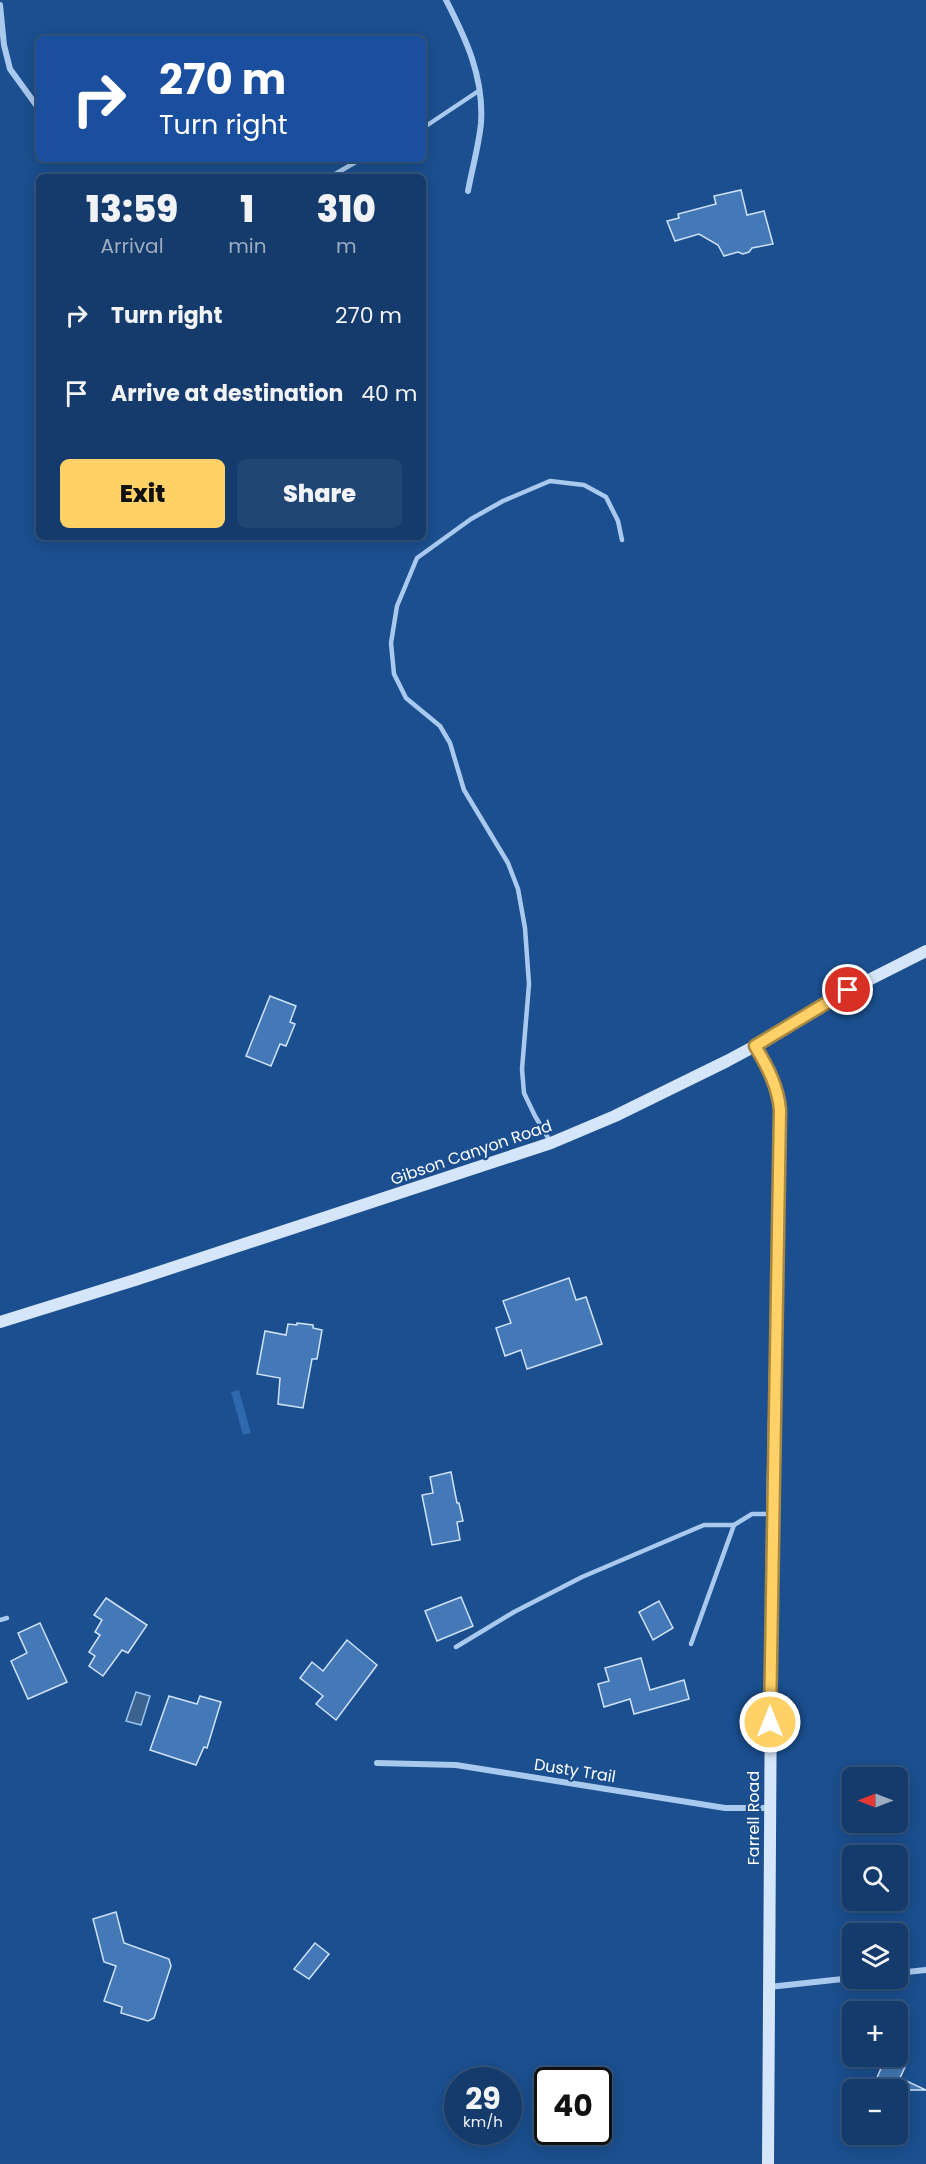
<!DOCTYPE html>
<meta charset="utf-8">
<style>
body{margin:0;font-family:Poppins,sans-serif;background:#214673;color:#f1f3f6;height:100vh;display:flex;flex-direction:column;font-size:22px;white-space:nowrap}
*{box-sizing:border-box;margin:0}
p{font-size:20px;color:#9dadc1}
.icon{flex:none;width:33px;height:33px;fill:none;stroke:currentColor;stroke-width:2;stroke-linecap:round;stroke-linejoin:round}
.map{position:relative;flex:1;overflow:hidden}
.drawer{position:absolute;left:36px;top:174px;width:390px;height:366px;display:flex;flex-direction:column;background:#143b6b;border-radius:9px;box-shadow:0 3px 15px #0003,0 0 0 2px #33557e}
.drawer>*{flex:none}
.hud{position:absolute;left:36px;top:36px;width:390px;height:126px;border-radius:9px;box-shadow:0 3px 15px #0003,0 0 0 2px #33557e;background:#1a4fa0;color:#fff;overflow:hidden}
.needle{width:39px;rotate:270deg}
.buttons{position:absolute;left:842px;top:1767px;display:grid;gap:12px}
.buttons a{display:grid;place-items:center;width:66px;height:66px;border-radius:9px;background:#143b6b;box-shadow:0 3px 15px #0003,0 0 0 2px #33557e;font-size:30px}
.speed{position:absolute;left:444px;top:2067px;display:flex;gap:12px;font-size:30px;font-weight:700;text-align:center}
.speed>*{display:grid;place-content:center;width:78px;height:78px;border-radius:50%;background:#143b6b;box-shadow:0 3px 15px #0003,0 0 0 2px #33557e;line-height:1}
.speed small{font-size:15px;font-weight:400}
.speed .limit{border:3px solid #111;border-radius:9px;background:#fff;color:#111}
.pin{position:absolute;display:grid;place-items:center;width:51px;height:51px;color:#fff;margin:-26px;border:3px solid #fff;border-radius:50%;box-shadow:0 2px 6px #0007}
.me{position:absolute;width:66px;margin:-33px;rotate:0deg;stroke-linejoin:round;filter:drop-shadow(0 0 4px #0008)}
.turn{display:flex;align-items:center;gap:21px;height:126px;padding:0 24px;font-size:27px}
.turn .icon{width:78px;height:78px;stroke-width:2.5}
.turn b{display:block;font-size:42px;line-height:51px}
.eta{display:flex;justify-content:space-evenly;align-items:center;height:102px;text-align:center}
.eta b{font-size:36px;font-weight:800;line-height:42px}
.primary-button{display:flex;gap:12px;margin-top:auto;padding:12px 24px}
.primary-button a{flex:1;height:69px;border-radius:9px;background:#ffd166;color:#111;font-size:24px;font-weight:800;line-height:69px;text-align:center}
.primary-button a+a{background:#214673;color:#f1f3f6}
ul{padding:0;list-style:none}
li{display:flex;align-items:center;gap:18px;height:78px;padding:0 24px}
li div{flex:1}
li b{display:block;font-size:22px}
li em{font-style:normal}
.map>svg:first-child{display:block}
</style>
<div class="map">
<svg width="926" height="2164" viewBox="0 0 926 2164">
<rect width="100%" height="100%" fill="#1b4f8f"/>
<!-- green -->
<polygon fill="#2e69ad" points="239,1390 251,1433 243,1435 231,1392"/>
<!-- water -->
<polygon fill="#3c6290" stroke="#9cc4f0" stroke-width="1.5" points="136,1692 150,1696 141,1725 126,1721"/>
<!-- building -->
<g fill="#4478b7" stroke="#cfe3fa" stroke-width="1.5">
<polygon points="741,190 747,215 764,211 773,244 752,248 749,252 743,254 738,252 724,256 718,245 699,234 675,241 667,221 679,218 678,214 716,204 714,196"/>
<polygon points="270,996 296,1006 290,1022 295,1024 286,1046 280,1044 271,1066 246,1056"/>
<polygon points="569,1278 576,1300 586,1297 602,1344 527,1369 521,1350 505,1356 496,1328 511,1323 503,1301"/>
<polygon points="297,1323 313,1325 313,1328 322,1330 317,1359 312,1359 303,1408 278,1404 280,1378 257,1374 265,1331 286,1335 288,1324 297,1325"/>
<polygon points="451,1472 457,1503 459,1503 463,1521 457,1522 460,1540 432,1545 422,1495 433,1493 430,1477"/>
<polygon points="461,1597 473,1626 437,1641 425,1611"/>
<polygon points="106,1598 147,1625 128,1653 122,1650 103,1676 89,1666 95,1656 89,1652 100,1635 95,1632 102,1620 94,1615"/>
<polygon points="659,1601 673,1628 653,1640 639,1612"/>
<polygon points="40,1623 67,1682 28,1699 11,1661 27,1653 18,1633"/>
<polygon points="347,1640 377,1665 336,1720 316,1704 323,1696 300,1678 312,1662 323,1671"/>
<polygon points="641,1658 650,1690 684,1680 689,1699 634,1714 630,1699 604,1707 598,1684 609,1681 605,1668"/>
<polygon points="169,1696 197,1704 200,1696 221,1702 207,1748 204,1747 196,1765 150,1750"/>
<polygon points="116,1912 124,1943 169,1959 171,1966 154,2018 148,2021 121,2013 122,2007 104,2001 116,1966 104,1962 93,1919"/>
<polygon points="315,1943 329,1954 309,1979 294,1969"/>
<polygon points="886,2056 901,2056 905,2067 900,2078 926,2090 872,2090"/>
</g>
<g fill="none" stroke-linecap="round" stroke-linejoin="round">
<!-- lane -->
<g stroke="#a9c9ee" stroke-width="4.5">
<polyline points="423,128 480,90"/>
<polyline points="330,177 361,159"/>
<polyline points="550,1141 535,1116 524,1093 522,1069 529,984 525,928 518,889 508,863 464,790 450,743 440,726 406,698 394,674 391,643 397,606 417,558 471,519 503,501 550,481 584,485 606,497 618,521 622,540"/>
<polyline points="0,1620 7,1618"/>
<polyline points="691,1644 734,1525 752,1514 771,1514"/>
<polyline points="456,1647 514,1612 582,1577 704,1525 734,1525"/>
</g>
<!-- street -->
<g stroke="#a9c9ee" stroke-width="6">
<path d="M 446,0 C 466,39 484,77 481,123 C 479,145 472,169 468,191"/>
<polyline points="0,5 4,45 10,69 39,109"/>
<polyline points="377,1763 456,1765 725,1808 770,1808"/>
<polyline points="897,1973 926,1970"/>
<polyline points="769,1987 852,1978"/>
</g>
<!-- secondary -->
<g stroke="#d6e6fa" stroke-width="12">
<path d="M 755,1046 C 767,1066 778,1086 780,1110 L 772,1514 L 768,2164"/>
<polyline points="0,1322 135,1280 551,1143 615,1116 727,1061 755,1046 827,1001 926,951"/>
</g>
</g>
<g fill="none" stroke-linecap="round" stroke-linejoin="round">
<defs>
<path id="route" d="M 770,1722 L 780,1110 C 778,1086 767,1066 755,1046 L 848,990"/>
</defs>
<!-- route casing -->
<use href="#route" stroke="#a68842" stroke-width="15"/>
<!-- route -->
<use href="#route" stroke="#ffd166" stroke-width="10"/>
</g>
<g text-anchor="middle" stroke-width="4.5" stroke-linejoin="round" paint-order="stroke">
<!-- street labels -->
<g font-size="16" fill="#fff" stroke="#1b4f8f">
<text transform="translate(471 1152) rotate(-19)" y="6">Gibson Canyon Road</text>
<text transform="translate(575 1770) rotate(9)" y="6">Dusty Trail</text>
<text transform="translate(753 1818) rotate(-90)" y="6">Farrell Road</text>
</g>
</g>
</svg>
<div class="buttons">
<a><svg class="needle" viewBox="-14 -14 28 28"><path d="M0-13l5 13h-10z" fill="#e53935"/><path d="M0 13l5-13h-10z" fill="#9dadc1"/></svg></a>
<a><svg class="icon" aria-label="search" viewBox="0 0 24 24"><circle cx="10" cy="10" r="6"/><path d="M15 15l6 6"/></svg></a>
<a><svg class="icon" aria-label="layers" viewBox="0 0 24 24"><path d="M12 4l9 5-9 5-9-5zM3 14l9 5 9-5"/></svg></a>
<a>+</a>
<a>−</a>
</div>
<div class="speed"><div>29<small>km/h</small></div><div class="limit">40</div></div>
<div class="pin" style="left:848px;top:990px;background:#d93025"><svg class="icon" aria-label="arrive" viewBox="0 0 24 24"><path d="M6 21V4h12l-3 4 3 4H6"/></svg></div>
<svg class="me" style="left:770px;top:1722px" viewBox="-20 -20 40 40"><circle r="17" fill="#ffd166" stroke="#fff" stroke-width="3"/><path d="M0-11L8 9 0 5-8 9z" fill="#fff"/></svg>
<div class="hud">
<div class="turn"><svg class="icon" aria-label="right" viewBox="0 0 24 24"><path d="M7 20v-9h11M14 6l5 5-5 5"/></svg><div><b>270 m</b>Turn right</div></div>
</div>
<section class="drawer">
<div class="eta">
<div><b>13:59</b><p>Arrival</p></div>
<div><b>1</b><p>min</p></div>
<div><b>310</b><p>m</p></div>
</div>
<ul>
<li><svg class="icon" aria-label="right" viewBox="0 0 24 24"><path d="M7 20v-9h11M14 6l5 5-5 5"/></svg><div><b>Turn right</b></div><em>270 m</em></li>
<li><svg class="icon" aria-label="arrive" viewBox="0 0 24 24"><path d="M6 21V4h12l-3 4 3 4H6"/></svg><div><b>Arrive at destination</b></div><em>40 m</em></li>
</ul>
<div class="primary-button"><a>Exit</a><a>Share</a></div>
</section>
</div>
